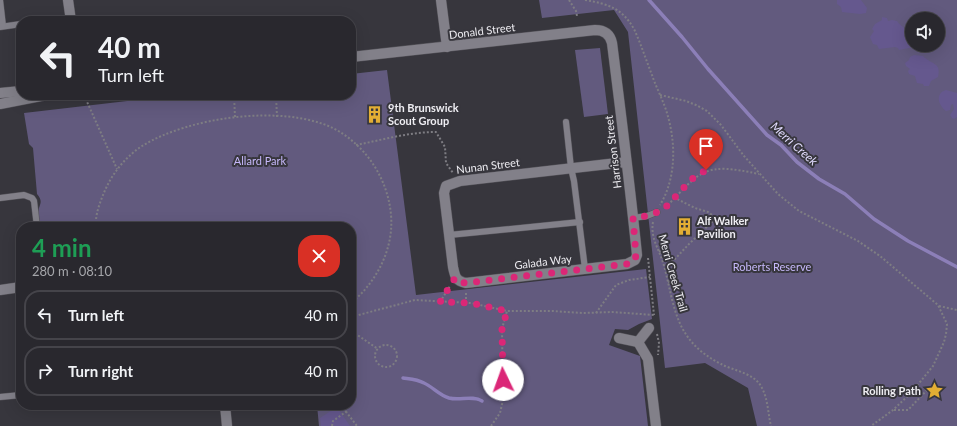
<!DOCTYPE html>
<meta charset="utf-8">
<style>
body{margin:0;font-family:Lato,sans-serif;background:#313036;color:#f1f3f6;height:100vh;display:flex;flex-direction:column;font-size:15px;white-space:nowrap}
*{box-sizing:border-box;margin:0}
p{font-size:13px;color:#a5a6aa}
.icon{flex:none;width:22px;height:22px;fill:none;stroke:currentColor;stroke-width:2;stroke-linecap:round;stroke-linejoin:round}
.map{position:relative;flex:1;overflow:hidden}
.panel{position:absolute;left:16px;top:222px;width:340px;height:188px;display:flex;flex-direction:column;background:#29282e;border-radius:16px;box-shadow:0 4px 16px #0002,0 0 0 1px #45444a}
.panel>*{flex:none}
.banner{position:absolute;left:16px;top:16px;width:340px;height:84px;border-radius:16px;box-shadow:0 4px 16px #0002,0 0 0 1px #45444a;background:#29282e;color:#f1f3f6;overflow:hidden}
.controls{position:absolute;left:905px;top:12px;display:grid;gap:8px}
.controls a{display:grid;place-items:center;width:40px;height:40px;border-radius:50%;background:#29282e;box-shadow:0 4px 16px #0002,0 0 0 1px #45444a;font-size:20px}
.pin{position:absolute;display:grid;place-items:center;width:34px;height:34px;color:#fff;margin:-41px -17px;border-radius:50% 50% 50% 0;rotate:-45deg;box-shadow:0 0 4px #0007}
.pin .icon{rotate:45deg}
.me{position:absolute;width:44px;margin:-22px;rotate:357deg;stroke-linejoin:round;filter:drop-shadow(0 0 3px #0008)}
.turn{display:flex;align-items:center;gap:14px;height:84px;padding:0 16px;font-size:18px}
.turn .icon{width:52px;height:52px;stroke-width:2.5}
.turn b{display:block;font-size:28px;line-height:34px}
.round{display:grid;place-items:center;flex:none;width:42px;height:42px;border-radius:16px;background:#313036}
.summary{display:flex;align-items:center;justify-content:space-between;height:68px;padding:0 16px}
h1{font-size:24px;font-weight:700;line-height:30px;color:#1e9e55}
ul{padding:0;list-style:none}
li{display:flex;align-items:center;gap:12px;height:50px;margin:0 8px 6px;padding:0 8px;border:2px solid #45444a;border-radius:16px}
li div{flex:1}
li b{display:block;font-size:15px}
li em{font-style:normal}
.map>svg:first-child{display:block}
</style>
<div class="map">
<svg width="957" height="426" viewBox="0 0 957 426">
<rect width="100%" height="100%" fill="#37363d"/>
<!-- green -->
<g fill="#625a7e" fill-rule="evenodd">
<path d="M 539,0 L 957,0 L 957,426 L 757,426 L 748,388 L 705,363 L 665,368 L 628,32 L 614,10 L 542,18 ZM 912,19 L 938,19 L 938,45 L 912,45 Z"/>
<polygon points="600,48 608,114 584,117 575,50"/>
<path d="M 387,70 L 416,295 L 646,269 L 652,319 L 639,324 L 628,330 L 615,329 L 609,345 L 640,356 L 648,426 L 319,426 L 317,405 L 351,405 L 351,227 L 40,227 C 40,223 38,217 38,213 C 39,204 44,202 37,194 L 33,148 L 29,144 L 24,113 L 179,95 L 351,95 L 351,74 Z"/>
</g>
<!-- forest -->
<g fill="#65588e">
<polygon points="837,0 861,0 867,8 866,13 860,14 842,12 841,7 837,4"/>
<path d="M 882,17 L 887,18 L 888,21 L 892,20 L 897,21 C 905,32 912,27 912,45 L 914,45 L 914,47 L 899,50 L 898,48 L 895,47 L 879,49 L 877,45 L 873,44 L 870,37 L 874,31 L 872,29 L 875,24 L 882,20 Z"/>
<path d="M 914,55 L 923,56 C 930,64 942,62 938,77 L 931,81 L 929,86 L 924,86 L 923,84 L 917,83 L 915,76 L 909,74 L 908,71 L 910,69 L 906,66 L 905,63 L 909,60 L 910,57 Z"/>
<path d="M 946,90 L 957,93 L 957,117 L 954,119 L 952,118 L 950,115 L 954,109 L 953,104 L 951,105 L 950,110 L 946,111 C 938,105 935,93 946,90 Z"/>
<polygon points="337,407 350,426 321,426 320,418"/>
</g>
<g fill="none" stroke-linecap="round" stroke-linejoin="round">
<!-- stream -->
<g stroke="#8c7fb8" stroke-width="3.5">
<polyline points="649,0 682,37 708,69 767,135 781,145 797,162 819,179 845,194 874,219 908,241 957,267"/>
<path d="M 403,378 C 411,379 417,379 424,383 C 433,387 439,395 449,398 C 460,401 472,395 482,401"/>
</g>
<defs>
<g id="service">
<polyline points="0,0 3,26"/>
<polyline points="54,21 71,19"/>
<polyline points="0,27 21,24"/>
<polyline points="566,122 571,168 574,181 585,269"/>
<polyline points="0,198 24,195 32,198 34,201 37,227"/>
<polyline points="633,218 647,216 657,212"/>
<polyline points="449,235 580,222"/>
<polyline points="0,397 21,395"/>
</g>
<g id="minor">
<polyline points="68,0 71,21"/>
<polyline points="441,0 447,47"/>
<path d="M 351,57 L 595,30 C 604,30 610,34 612,43 C 621,114 630,185 637,255 L 635,260 L 627,264 L 466,283 C 456,281 455,277 453,267 L 444,193 L 446,186 L 460,181 L 626,162"/>
<polyline points="0,93 21,91"/>
<polyline points="0,104 46,95"/>
<polyline points="0,290 21,287"/>
<polyline points="649,328 638,342 648,359 656,426"/>
<polyline points="619,338 638,342"/>
<polyline points="225,405 227,426"/>
</g>
</defs>
<!-- service casing -->
<use href="#service" stroke="#55535a" stroke-width="7"/>
<!-- minor casing -->
<use href="#minor" stroke="#55535a" stroke-width="11"/>
<!-- path -->
<g stroke="#7e7d83" stroke-width="2" stroke-dasharray="2 2" stroke-linecap="butt">
<polyline points="569,0 576,11 577,16"/>
<path d="M 585,0 C 608,4 622,8 634,29 C 641,44 646,60 652,75 C 656,87 662,98 666,110 C 676,140 677,177 660,205"/>
<polyline points="84,95 117,169"/>
<polyline points="234,95 235,117"/>
<polyline points="276,95 277,117"/>
<polyline points="660,95 686,101 696,105 707,111 721,125 744,156 778,194 799,211 858,241 880,256 938,305 947,324 946,334 944,342 933,366 912,392 893,410 871,426"/>
<path d="M 356,145 C 382,140 409,132 436,132 L 445,147 L 446,163 L 453,173"/>
<path d="M 665,208 C 702,170 703,162 759,174"/>
<path d="M 653,222 C 650,239 660,250 664,266 C 671,290 673,319 690,340 C 698,350 709,358 721,364 C 734,371 755,373 762,388 C 768,399 768,414 771,426"/>
<path d="M 96,227 C 95,216 99,205 103,195 C 111,175 124,158 142,146 C 189,117 282,104 333,128 C 366,145 388,179 391,215 C 394,248 377,282 351,303"/>
<polyline points="659,251 669,256 673,263"/>
<polyline points="648,258 654,315"/>
<polyline points="669,283 675,259 689,244 716,218 708,212 695,208 675,198"/>
<polyline points="440,302 450,286"/>
<polyline points="466,303 466,292"/>
<polyline points="939,306 957,310"/>
<polyline points="596,313 616,285 629,280 650,277"/>
<polyline points="351,317 415,300 471,303 507,311 552,311 583,313 612,312 654,315"/>
<polyline points="351,332 356,334 378,349"/>
<polyline points="657,334 659,343 658,355"/>
<circle cx="386" cy="356" r="11"/>
<polyline points="341,405 357,426"/>
<polyline points="894,410 908,410 927,390 932,389 934,391"/>
<polyline points="332,426 333,421 347,411"/>
<polyline points="491,426 500,413 503,400 502,329 507,311"/>
</g>
<!-- service -->
<use href="#service" stroke="#828089" stroke-width="6"/>
<!-- minor -->
<use href="#minor" stroke="#828089" stroke-width="10"/>
</g>
<g fill="none" stroke-linecap="round" stroke-linejoin="round">
<!-- route -->
<polyline stroke="#db2777" stroke-width="7" stroke-dasharray="0 12.6" points="503,380 502,329 507,311 471,303 440,302 455,278 460,282 466,283 627,264 635,260 636,255 633,218 647,216 663,210 692,179 706,170"/>
</g>
<!-- icons -->
<defs>
<symbol id="building-bare" viewBox="-9 -9 18 18"><path d="M-4-6H4V6H1V3H-1V6H-4ZM-2.5-4.3h1.7v1.8h-1.7ZM.8-4.3h1.7v1.8H.8ZM-2.5-1h1.7V.8h-1.7ZM.8-1h1.7V.8H.8Z" fill="#e3ae34" stroke="#37363d" stroke-width="2.5" paint-order="stroke"/></symbol>
<symbol id="sight-bare" viewBox="-9 -9 18 18"><path d="M0-6L1.8-2.2L6-1.7L2.9 1.2L3.7 5.4L0 3.3L-3.7 5.4L-2.9 1.2L-6-1.7L-1.8-2.2Z" fill="#e3ae34" stroke="#37363d" stroke-width="2.5" paint-order="stroke"/></symbol>
</defs>
<g fill-rule="evenodd">
<use href="#building-bare" x="362" y="102" width="25" height="25"/>
<use href="#building-bare" x="672" y="214" width="25" height="25"/>
<use href="#sight-bare" x="922" y="378" width="25" height="25"/>
</g>
<g text-anchor="middle" stroke-width="4" stroke-linejoin="round" paint-order="stroke">
<!-- street labels -->
<g font-size="11" fill="#eeedf2" stroke="#37363d">
<text transform="translate(482 31) rotate(-7)" y="4">Donald Street</text>
<text transform="translate(613 152) rotate(-97)" y="4">Harrison Street</text>
<text transform="translate(488 166) rotate(-7)" y="4">Nunan Street</text>
<text transform="translate(543 262) rotate(-7)" y="4">Galada Way</text>
<text transform="translate(673 273) rotate(74)" y="4">Merri Creek Trail</text>
</g>
<!-- poi labels -->
<g font-size="11" font-weight="bold" fill="#eeedf2" stroke="#37363d" text-anchor="start">
<text x="388" y="112">9th Brunswick<tspan x="388" dy="13">Scout Group</tspan></text>
<text x="697" y="225">Alf Walker<tspan x="697" dy="13">Pavilion</tspan></text>
<text x="921" y="395" text-anchor="end">Rolling Path</text>
</g>
<!-- park labels -->
<g font-size="11" fill="#c6b8fa" stroke="#37363d">
<text x="260" y="165">Allard Park</text>
<text x="772" y="271">Roberts Reserve</text>
</g>
<!-- water labels -->
<g font-size="12" font-style="italic" fill="#e2dcfe" stroke="#37363d">
<text transform="translate(794 144) rotate(42)" y="4">Merri Creek</text>
</g>
</g>
</svg>
<div class="controls">
<a><svg class="icon" aria-label="sound" viewBox="0 0 24 24"><path d="M4 9h4l5-4v14l-5-4H4zM17 9q2 3 0 6"/></svg></a>
</div>
<div class="pin" style="left:706px;top:170px;background:#d93025"><svg class="icon" aria-label="arrive" viewBox="0 0 24 24"><path d="M6 21V4h12l-3 4 3 4H6"/></svg></div>
<svg class="me" style="left:503px;top:380px" viewBox="-20 -20 40 40"><circle r="19" fill="#fff"/><path d="M0-13L10 11 0 6-10 11z" fill="#db2777"/></svg>
<div class="banner">
<div class="turn"><svg class="icon" aria-label="left" viewBox="0 0 24 24"><path d="M17 20v-9H6M10 6l-5 5 5 5"/></svg><div><b>40 m</b>Turn left</div></div>
</div>
<section class="panel">
<div class="summary"><div><h1>4 min</h1><p>280 m · 08:10</p></div><a class="round" style="background:#d93025;color:#fff"><svg class="icon" aria-label="close" viewBox="0 0 24 24"><path d="M6 6l12 12M18 6L6 18"/></svg></a></div>
<ul>
<li><svg class="icon" aria-label="left" viewBox="0 0 24 24"><path d="M17 20v-9H6M10 6l-5 5 5 5"/></svg><div><b>Turn left</b></div><em>40 m</em></li>
<li><svg class="icon" aria-label="right" viewBox="0 0 24 24"><path d="M7 20v-9h11M14 6l5 5-5 5"/></svg><div><b>Turn right</b></div><em>40 m</em></li>
</ul>
</section>
</div>
